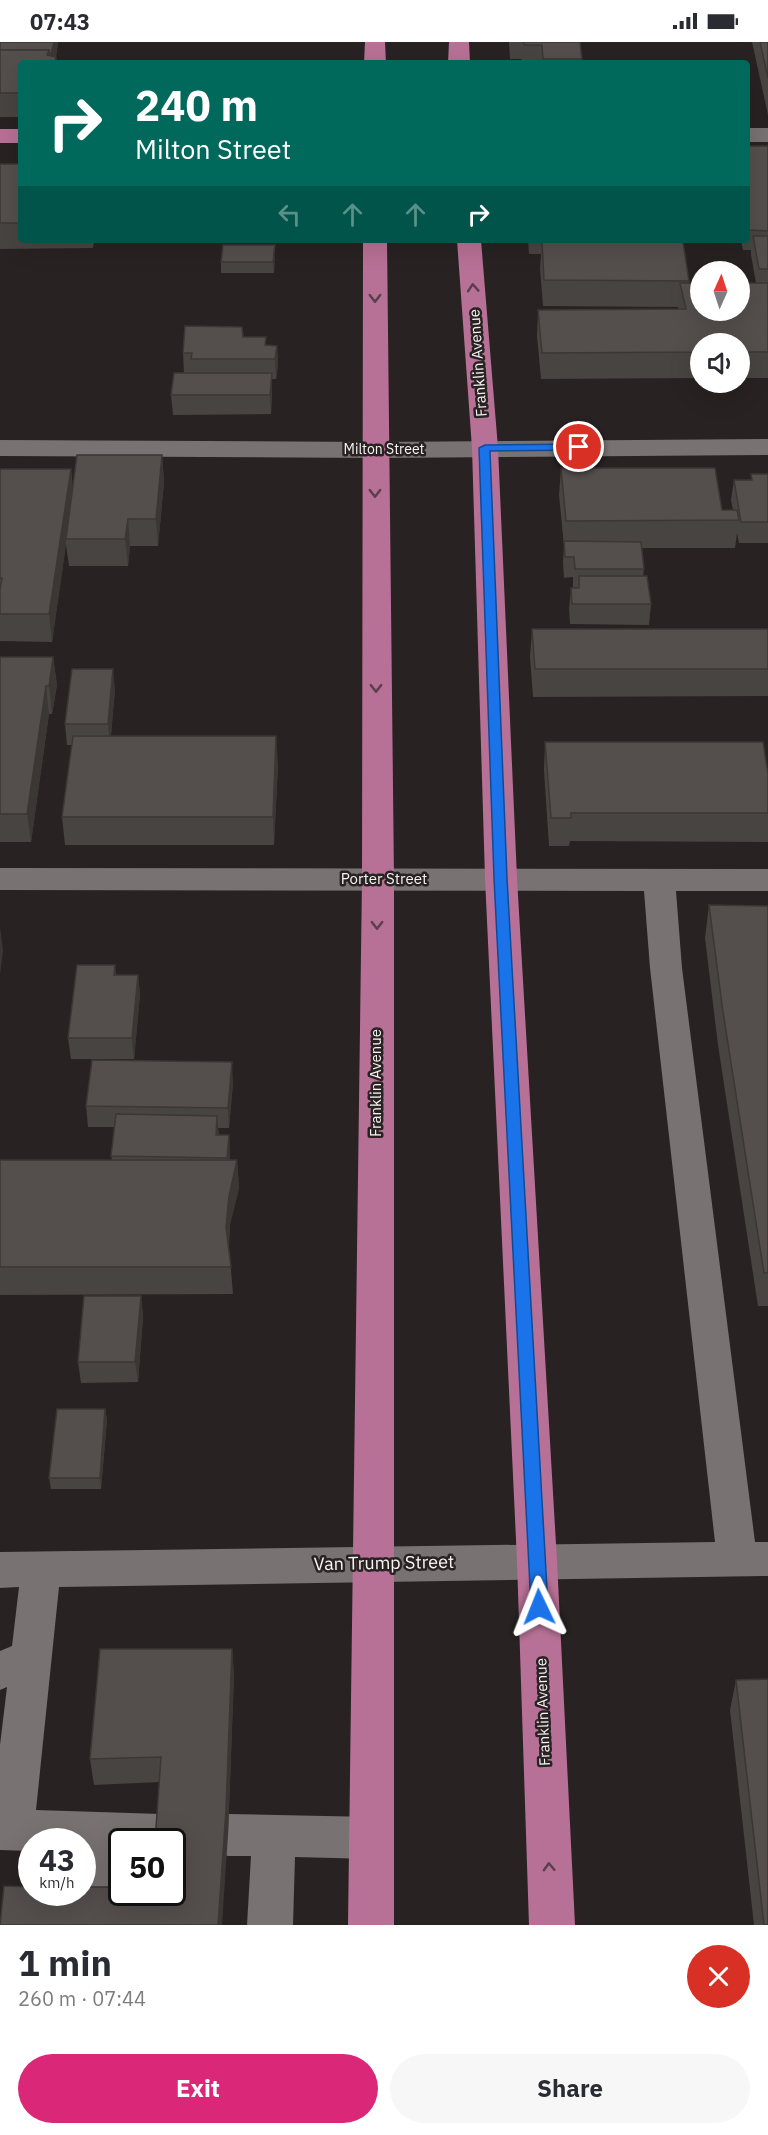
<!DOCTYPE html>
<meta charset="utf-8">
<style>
body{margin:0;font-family:"IBM Plex Sans",sans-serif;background:#f7f7f7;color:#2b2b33;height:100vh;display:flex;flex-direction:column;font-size:22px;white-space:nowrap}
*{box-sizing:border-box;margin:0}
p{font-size:20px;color:#7c7c81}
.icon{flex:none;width:33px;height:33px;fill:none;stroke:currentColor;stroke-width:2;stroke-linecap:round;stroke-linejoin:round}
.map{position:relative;height:1883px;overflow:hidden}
.side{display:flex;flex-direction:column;background:#fff;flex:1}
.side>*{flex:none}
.guide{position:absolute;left:18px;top:18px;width:732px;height:183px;border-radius:6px;box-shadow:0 6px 24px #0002;background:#00695c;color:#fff;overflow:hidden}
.needle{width:39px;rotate:3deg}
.fabs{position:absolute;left:690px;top:219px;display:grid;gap:12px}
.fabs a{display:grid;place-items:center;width:60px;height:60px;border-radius:50%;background:#fff;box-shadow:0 6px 24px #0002;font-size:30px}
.speed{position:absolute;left:18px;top:1786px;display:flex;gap:12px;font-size:30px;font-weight:700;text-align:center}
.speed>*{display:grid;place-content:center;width:78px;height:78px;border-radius:50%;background:#fff;box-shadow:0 6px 24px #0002;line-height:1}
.speed small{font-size:15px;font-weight:400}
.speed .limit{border:3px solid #111;border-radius:9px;background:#fff;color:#111}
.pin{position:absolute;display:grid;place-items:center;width:51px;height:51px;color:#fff;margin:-26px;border:3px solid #fff;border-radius:50%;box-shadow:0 2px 6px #0007}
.me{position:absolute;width:66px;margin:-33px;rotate:358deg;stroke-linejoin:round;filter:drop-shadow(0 0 4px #0008)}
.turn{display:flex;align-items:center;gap:21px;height:126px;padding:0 18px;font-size:27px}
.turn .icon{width:78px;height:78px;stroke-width:2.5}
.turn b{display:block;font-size:42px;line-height:51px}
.lanes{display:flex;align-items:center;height:57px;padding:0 18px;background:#0003;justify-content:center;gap:30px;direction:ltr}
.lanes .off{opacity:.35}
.round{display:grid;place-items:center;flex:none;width:63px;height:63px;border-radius:32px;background:#f7f7f7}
.head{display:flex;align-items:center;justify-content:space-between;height:102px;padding:0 18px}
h1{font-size:36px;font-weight:800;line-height:45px}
.action{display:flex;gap:12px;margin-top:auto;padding:12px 18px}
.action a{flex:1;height:69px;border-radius:36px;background:#db2777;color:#fff;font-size:24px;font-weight:800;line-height:69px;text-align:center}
.action a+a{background:#f7f7f7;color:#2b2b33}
.status{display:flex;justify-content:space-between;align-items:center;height:42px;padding:0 30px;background:#fff;direction:ltr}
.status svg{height:16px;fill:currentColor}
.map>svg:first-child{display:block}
</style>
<div class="status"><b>07:43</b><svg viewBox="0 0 49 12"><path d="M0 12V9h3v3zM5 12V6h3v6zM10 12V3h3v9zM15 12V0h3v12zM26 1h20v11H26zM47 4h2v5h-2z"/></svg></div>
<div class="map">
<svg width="768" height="1883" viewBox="0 0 768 1883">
<rect width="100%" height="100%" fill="#282222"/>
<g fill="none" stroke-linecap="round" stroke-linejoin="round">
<!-- minor -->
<g fill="#787272" fill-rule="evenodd">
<rect x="747" y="86" width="21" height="14"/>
<polygon points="768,397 768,413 375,416 0,414 0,398 375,400"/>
<polygon points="0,826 768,827 768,849 676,849 682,926 755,1500 768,1500 768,1534 59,1545 36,1768 161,1772 177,1778 183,1793 177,1808 172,1809 172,1800 122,1800 122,1851 130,1851 129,1868 123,1883 91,1883 85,1868 89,1812 82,1812 82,1800 32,1800 32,1809 0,1808 0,1703 7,1645 0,1648 0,1609 12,1604 19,1545 0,1546 0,1510 715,1500 650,926 644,849 0,848"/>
<polygon points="228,1772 372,1775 388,1781 394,1796 388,1811 372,1817 295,1815 293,1883 247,1883 251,1814 228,1814 212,1808 206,1793 212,1778"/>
</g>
<!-- major -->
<g fill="#b87196" fill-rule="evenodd">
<polygon points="365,0 385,0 386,21 364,21"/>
<polygon points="449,0 469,0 470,21 448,21"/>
<rect x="0" y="87" width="21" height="14"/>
<polygon points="363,198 387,198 394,837 394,1883 348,1883 362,837"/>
<polygon points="457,198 481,198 498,406 517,836 557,1519 575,1883 529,1883 517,1519 485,836 472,406"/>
</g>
</g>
<!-- wall -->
<g fill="#484441">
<polygon points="0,0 58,0 56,15 57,21 21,21 21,75 0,75"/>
<polygon points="509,0 580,0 582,21 524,21 521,17 510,17"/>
<polygon points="752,0 768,0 768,73"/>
<polygon points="747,104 768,104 768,336 740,336 740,302 700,302 700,336 541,337 537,294 538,268 678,267 678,265 543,264 540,226 541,212 529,212 528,198 674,198 674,200 689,239 689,241 756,241 751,213 751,208 743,208 741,198 747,198"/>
<polygon points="0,122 21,122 21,198 94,198 93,206 0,207"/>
<rect x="208" y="198" width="42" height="1"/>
<polygon points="275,203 274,231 221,231 221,220"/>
<polygon points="243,295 267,303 277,304 278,323 276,337 272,337 272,351 271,372 173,373 171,353 184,331 183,311"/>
<polygon points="162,413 164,440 158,504 130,504 128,524 69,524 66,502 52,600 0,599 0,427 71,427 73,447"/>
<polygon points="561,426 722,468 733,468 731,458 734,438 751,438 751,432 768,432 768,501 739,501 737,491 735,506 641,506 644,527 643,534 651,562 649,583 570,582 569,567 571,546 573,546 573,535 564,536 563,520 564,504 559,453"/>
<polygon points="532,587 768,587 768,654 533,655 530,615"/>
<polygon points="0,615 53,615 57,643 52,672 49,672 31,800 0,800"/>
<polygon points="115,647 111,694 278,722 274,803 65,803 62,775 72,703 67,703 65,682"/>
<polygon points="545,700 768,732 768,800 570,799 569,804 549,804 544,728"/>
<polygon points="709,863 768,864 768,1264 758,1264 718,1003 705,896"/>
<polygon points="115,923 116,933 138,933 140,953 134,1017 71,1017 68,996"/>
<polygon points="233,1041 229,1086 218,1086 219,1093 229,1093 230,1118 237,1118 239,1146 230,1182 229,1205 233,1252 0,1253 0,1118 112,1118 111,1114 115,1085 88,1085 86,1064"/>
<polygon points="141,1254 143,1275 138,1340 81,1341 78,1320"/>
<polygon points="105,1367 107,1378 101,1447 51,1447 49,1436"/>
<polygon points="232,1607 234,1633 228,1793 172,1851 159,1740 94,1743 90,1717"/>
<polygon points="736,1638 768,1883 754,1883 730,1668"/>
</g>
<!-- shaded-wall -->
<g fill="#3b3735">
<polygon points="54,0 58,0 56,15 57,21 52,21 51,12"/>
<polygon points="275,203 275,213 274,231 273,220"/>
<polygon points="277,304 278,323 276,337 275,317"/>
<polygon points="272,331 272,351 271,372 270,353"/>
<polygon points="162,413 164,440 158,504 156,477"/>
<polygon points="71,427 73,454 66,497 66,502 52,600 49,572"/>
<polygon points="128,477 130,504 128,524 125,497"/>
<polygon points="53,615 57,643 52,672 49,644"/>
<polygon points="113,627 115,647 110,703 108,682"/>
<polygon points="46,644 49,672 31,800 27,772"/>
<polygon points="276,694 278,722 274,803 273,775"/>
<polygon points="0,885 3,908 0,933"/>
<polygon points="138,933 140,953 134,1017 132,996"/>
<polygon points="232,1020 233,1041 229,1086 228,1066"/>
<polygon points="217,1074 219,1095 216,1093"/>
<polygon points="229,1093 230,1114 229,1136 227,1116"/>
<polygon points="237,1118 239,1146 230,1182 228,1213 226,1185 229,1154"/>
<polygon points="141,1254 143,1275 138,1340 135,1320"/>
<polygon points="105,1367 107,1378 101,1447 100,1436"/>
<polygon points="232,1607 234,1633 228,1793 222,1883 218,1883"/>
</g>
<!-- building -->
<g fill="#544f4c" stroke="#3b3735" stroke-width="1.5">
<polygon points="0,0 54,0 51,12 49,12 49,8 0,8"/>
<polygon points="523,0 580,0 582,17 543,17 542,3 525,3"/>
<polygon points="760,0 768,0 768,36"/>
<polygon points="0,8 49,8 47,13 56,15 55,21 21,21 21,51 0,51"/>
<rect x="541" y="19" width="38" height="2"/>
<polygon points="747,104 768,104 768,189 747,188"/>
<rect x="0" y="122" width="21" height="59"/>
<polygon points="753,194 768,194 768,227 759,227"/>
<polygon points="542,200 683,200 689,239 544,238"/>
<polygon points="223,203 275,203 273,220 221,220"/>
<polygon points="680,241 700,241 700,268 740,268 740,241 768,241 768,310 740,310 740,302 700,302 700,310 542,311 538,268 686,267"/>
<polygon points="185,284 242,285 243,295 266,295 265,303 277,304 275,317 191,317 192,311 183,311"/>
<polygon points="174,331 272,331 270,353 171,353"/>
<polygon points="77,413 162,413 156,477 128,477 125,497 66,497"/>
<polygon points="561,426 715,426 722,468 737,468 739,478 566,479"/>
<polygon points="0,427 71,427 49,572 0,572 0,548 2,536 0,536"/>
<polygon points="751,432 768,432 768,480 741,480 734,438 752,438"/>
<polygon points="564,499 641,500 644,527 575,527 574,515 565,515"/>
<polygon points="579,534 647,534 651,562 572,562 571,546 579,546"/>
<polygon points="532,587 768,587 768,627 535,627"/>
<polygon points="0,615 53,615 49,644 46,644 27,772 0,772"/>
<polygon points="72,627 113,627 108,682 65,682"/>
<polygon points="73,694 276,694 273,775 62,775"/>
<polygon points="545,700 763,700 768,732 768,771 571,771 571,776 551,776"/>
<polygon points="709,863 768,864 768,1231 764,1231 723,970"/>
<polygon points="77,923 115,923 114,933 138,933 132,996 68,996"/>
<polygon points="92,1018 232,1020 228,1066 86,1064"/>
<polygon points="116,1072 217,1074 216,1093 229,1093 227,1116 111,1114"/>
<polygon points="0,1118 237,1118 229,1154 226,1185 231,1225 0,1225"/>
<polygon points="84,1254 141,1254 135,1320 78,1320"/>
<polygon points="57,1367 105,1367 100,1436 49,1436"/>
<polygon points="100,1607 232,1607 226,1768 218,1883 0,1883 4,1844 32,1845 32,1851 82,1851 82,1845 122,1845 122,1851 172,1851 172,1800 155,1800 161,1715 90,1717"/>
<polygon points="768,1637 768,1883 764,1883 736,1638"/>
</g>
<!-- one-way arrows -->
<defs><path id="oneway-chevron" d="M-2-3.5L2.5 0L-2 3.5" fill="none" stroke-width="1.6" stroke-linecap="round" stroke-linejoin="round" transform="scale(1.5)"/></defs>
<g stroke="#5a3e4b">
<use href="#oneway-chevron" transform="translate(473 246) rotate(-94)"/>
<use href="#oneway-chevron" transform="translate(375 256) rotate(90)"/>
<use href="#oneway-chevron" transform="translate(375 451) rotate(90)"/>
<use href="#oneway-chevron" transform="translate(376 646) rotate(90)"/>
<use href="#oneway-chevron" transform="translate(377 883) rotate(90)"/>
<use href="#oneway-chevron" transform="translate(549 1825) rotate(-92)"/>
</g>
<!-- route -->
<polygon fill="#1a73e8" stroke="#114b97" stroke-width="1.5" points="579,402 583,403 583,408 490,409 507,836 548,1565 545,1570 539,1572 533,1570 531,1565 494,836 479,406 485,403"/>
<g text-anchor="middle" stroke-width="5" stroke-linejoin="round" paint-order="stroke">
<!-- far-street labels -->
<g font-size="14" fill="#f7f4f3" stroke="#282222">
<text x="384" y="412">Milton Street</text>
</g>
<!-- street labels -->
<g font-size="15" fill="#f7f4f3" stroke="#282222">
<text transform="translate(478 321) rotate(-94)" y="5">Franklin Avenue</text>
<text x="384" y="842">Porter Street</text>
<text transform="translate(376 1041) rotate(-90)" y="5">Franklin Avenue</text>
<text transform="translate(543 1670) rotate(-92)" y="5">Franklin Avenue</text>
</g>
<!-- near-street labels -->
<g font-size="18" fill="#f7f4f3" stroke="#282222">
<text transform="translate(384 1521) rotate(-1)" y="6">Van Trump Street</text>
</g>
</g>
</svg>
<div class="fabs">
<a><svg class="needle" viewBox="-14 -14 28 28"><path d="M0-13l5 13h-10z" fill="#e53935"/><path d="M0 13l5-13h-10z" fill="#7c7c81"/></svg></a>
<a><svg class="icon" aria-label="sound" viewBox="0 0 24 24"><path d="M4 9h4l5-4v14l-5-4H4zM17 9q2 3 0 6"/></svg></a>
</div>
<div class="speed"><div>43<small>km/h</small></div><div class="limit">50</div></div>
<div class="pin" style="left:579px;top:405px;background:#d93025"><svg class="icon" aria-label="arrive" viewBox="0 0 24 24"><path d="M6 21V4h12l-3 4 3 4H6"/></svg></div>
<svg class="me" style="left:539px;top:1565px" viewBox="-20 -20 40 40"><path d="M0-17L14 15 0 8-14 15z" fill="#1a73e8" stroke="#fff" stroke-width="4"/></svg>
<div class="guide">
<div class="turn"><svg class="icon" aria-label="right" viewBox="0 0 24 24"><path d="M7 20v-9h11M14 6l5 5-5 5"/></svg><div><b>240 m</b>Milton Street</div></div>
<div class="lanes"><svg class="icon off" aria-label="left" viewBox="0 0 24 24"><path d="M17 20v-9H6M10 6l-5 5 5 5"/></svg><svg class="icon off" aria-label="ahead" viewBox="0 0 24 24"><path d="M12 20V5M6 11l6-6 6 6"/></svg><svg class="icon off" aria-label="ahead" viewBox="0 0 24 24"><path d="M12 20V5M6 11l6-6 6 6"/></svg><svg class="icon" aria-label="right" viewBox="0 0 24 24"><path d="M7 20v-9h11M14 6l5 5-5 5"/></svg></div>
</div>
</div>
<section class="side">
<div class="head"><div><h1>1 min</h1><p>260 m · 07:44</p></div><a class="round" style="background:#d93025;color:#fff"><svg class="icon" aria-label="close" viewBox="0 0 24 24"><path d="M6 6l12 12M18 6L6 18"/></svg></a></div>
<div class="action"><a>Exit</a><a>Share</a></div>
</section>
